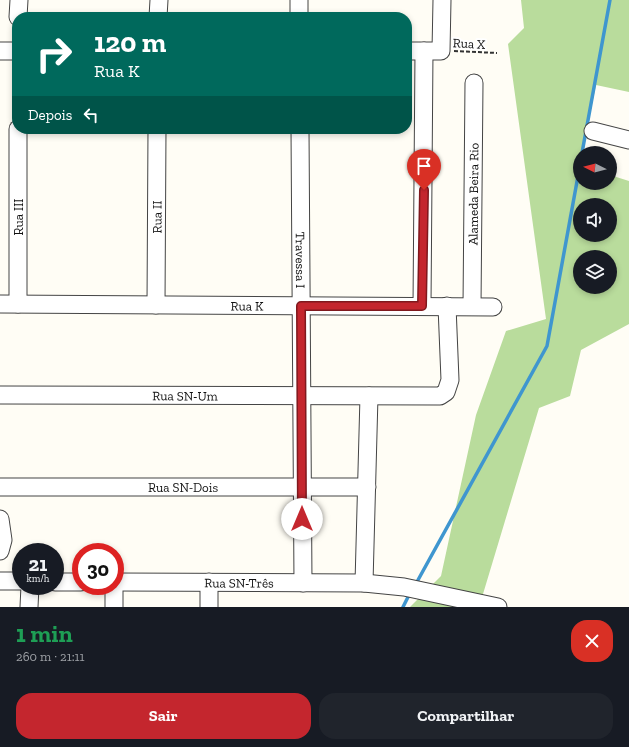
<!DOCTYPE html>
<html lang="pt">
<meta charset="utf-8">
<style>
body{margin:0;font-family:"Zilla Slab",serif;background:#20242c;color:#f1f3f6;height:100vh;display:flex;flex-direction:column;font-size:15px;white-space:nowrap}
*{box-sizing:border-box;margin:0}
p{font-size:13px;color:#9ea1a6}
.icon{flex:none;width:22px;height:22px;fill:none;stroke:currentColor;stroke-width:2;stroke-linecap:round;stroke-linejoin:round}
.map{position:relative;height:607px;overflow:hidden}
.sheet{display:flex;flex-direction:column;background:#171b24;flex:1}
.sheet>*{flex:none}
.guide{position:absolute;left:12px;top:12px;width:400px;height:122px;border-radius:16px;box-shadow:0 2px 6px #0003;background:#00695c;color:#fff;overflow:hidden}
.needle{width:26px;rotate:276deg}
.tools{position:absolute;left:573px;top:146px;display:grid;gap:8px}
.tools a{display:grid;place-items:center;width:44px;height:44px;border-radius:50%;background:#171b24;box-shadow:0 2px 6px #0003;font-size:20px}
.speed{position:absolute;left:12px;top:543px;display:flex;gap:8px;font-size:20px;font-weight:700;text-align:center}
.speed>*{display:grid;place-content:center;width:52px;height:52px;border-radius:50%;background:#171b24;box-shadow:0 2px 6px #0003;line-height:1}
.speed small{font-size:10px;font-weight:400}
.speed .limit{border:6px solid #d22;background:#fff;color:#111}
.pin{position:absolute;display:grid;place-items:center;width:34px;height:34px;color:#fff;margin:-41px -17px;border-radius:50% 50% 50% 0;rotate:-45deg;box-shadow:0 0 4px #0007}
.pin .icon{rotate:45deg}
.me{position:absolute;width:44px;margin:-22px;rotate:0deg;stroke-linejoin:round;filter:drop-shadow(0 0 3px #0008)}
.turn{display:flex;align-items:center;gap:14px;height:84px;padding:0 16px;font-size:18px}
.turn .icon{width:52px;height:52px;stroke-width:2.5}
.turn b{display:block;font-size:28px;line-height:34px}
.then{display:flex;align-items:center;height:38px;padding:0 16px;background:#0003;gap:8px;font-size:15px}
.round{display:grid;place-items:center;flex:none;width:42px;height:42px;border-radius:16px;background:#20242c}
.headline{display:flex;align-items:center;justify-content:space-between;height:68px;padding:0 16px}
h1{font-size:24px;font-weight:700;line-height:30px;color:#1e9e55}
.action{display:flex;gap:8px;margin-top:auto;padding:8px 16px}
.action a{flex:1;height:46px;border-radius:16px;background:#c4262e;color:#fff;font-size:16px;font-weight:700;line-height:46px;text-align:center}
.action a+a{background:#20242c;color:#f1f3f6}
.map>svg:first-child{display:block}
</style>
<div class="map">
<svg width="629" height="607" viewBox="0 0 629 607">
<rect width="100%" height="100%" fill="#fffdf5"/>
<!-- forest -->
<path fill="#b9dc9c" fill-rule="evenodd" d="M 521,0 L 629,0 L 629,92 L 596,85 L 582,153 L 580,153 L 580,183 L 610,183 L 610,175 L 629,181 L 629,324 L 581,350 L 570,396 L 539,408 L 483,594 L 483,607 L 410,607 L 441,576 L 476,415 L 506,331 L 546,319 L 508,44 L 524,28 ZM 580,205 L 610,205 L 610,235 L 580,235 ZM 580,257 L 610,257 L 610,287 L 580,287 Z"/>
<g fill="none" stroke-linecap="round" stroke-linejoin="round">
<!-- stream -->
<g stroke="#3f96cf" stroke-width="3.5">
<polyline points="582,153 610,0"/>
<polyline points="418,580 547,346 580,165"/>
<polyline points="403,607 408,597"/>
</g>
<defs>
<g id="minor">
<polyline points="299,0 299,17"/>
<polyline points="18,17 19,0"/>
<polyline points="158,17 159,0"/>
<polyline points="0,51 17,51"/>
<polyline points="407,51 441,51 442,0"/>
<polyline points="18,129 18,304"/>
<path id="s1" d="M 300,129 L 303,583"/>
<polyline points="593,131 629,140"/>
<path id="s2" d="M 0,304 L 493,307"/>
<path id="s3" d="M 156,305 L 157,129"/>
<polyline points="422,306 424,51"/>
<path id="s4" d="M 472,306 L 474,83"/>
<path id="s5" d="M 0,395 L 440,396 L 446,392 L 450,380 L 447,306"/>
<path id="s6" d="M 0,487 L 367,487"/>
<polyline points="0,519 3,540 0,551"/>
<polyline points="0,581 21,581"/>
<polyline points="55,582 81,582"/>
<path id="s7" d="M 115,582 L 364,583 L 404,587 L 498,607"/>
<polyline points="364,583 369,396"/>
<polyline points="29,607 30,586"/>
<polyline points="114,607 114,586"/>
<polyline points="209,607 209,582"/>
</g>
</defs>
<!-- minor casing -->
<use href="#minor" stroke="#444" stroke-width="19"/>
<!-- path -->
<polyline stroke="#333" stroke-width="2" stroke-dasharray="4 2" stroke-linecap="butt" points="454,51 497,53"/>
<!-- minor -->
<use href="#minor" stroke="#fff" stroke-width="17"/>
</g>
<g fill="none" stroke-linecap="round" stroke-linejoin="round">
<defs>
<polyline id="route" points="302,519 301,306 422,306 424,190"/>
</defs>
<!-- route casing -->
<use href="#route" stroke="#7f191e" stroke-width="10"/>
<!-- route -->
<use href="#route" stroke="#c4262e" stroke-width="7"/>
</g>
<g text-anchor="middle" stroke-width="4" stroke-linejoin="round" paint-order="stroke">
<!-- street labels -->
<g font-size="13" fill="#111" stroke="#fff">
<text transform="translate(469 43) rotate(3)" y="5">Rua X</text>
<text dy="5" stroke="none"><textPath href="#s4" startOffset="112">Alameda Beira Rio</textPath></text>
<text transform="translate(18 217) rotate(-90)" y="5">Rua III</text>
<text dy="5" stroke="none"><textPath href="#s3" startOffset="88">Rua II</textPath></text>
<text dy="5" stroke="none"><textPath href="#s1" startOffset="131">Travessa I</textPath></text>
<text dy="5" stroke="none"><textPath href="#s2" startOffset="247">Rua K</textPath></text>
<text dy="5" stroke="none"><textPath href="#s5" startOffset="185">Rua SN-Um</textPath></text>
<text dy="5" stroke="none"><textPath href="#s6" startOffset="183">Rua SN-Dois</textPath></text>
<text dy="5" stroke="none"><textPath href="#s7" startOffset="124">Rua SN-Três</textPath></text>
</g>
</g>
</svg>
<div class="tools">
<a><svg class="needle" viewBox="-14 -14 28 28"><path d="M0-13l5 13h-10z" fill="#e53935"/><path d="M0 13l5-13h-10z" fill="#9ea1a6"/></svg></a>
<a><svg class="icon" aria-label="sound" viewBox="0 0 24 24"><path d="M4 9h4l5-4v14l-5-4H4zM17 9q2 3 0 6"/></svg></a>
<a><svg class="icon" aria-label="layers" viewBox="0 0 24 24"><path d="M12 4l9 5-9 5-9-5zM3 14l9 5 9-5"/></svg></a>
</div>
<div class="speed"><div>21<small>km/h</small></div><div class="limit">30</div></div>
<div class="pin" style="left:424px;top:190px;background:#d93025"><svg class="icon" aria-label="arrive" viewBox="0 0 24 24"><path d="M6 21V4h12l-3 4 3 4H6"/></svg></div>
<svg class="me" style="left:302px;top:519px" viewBox="-20 -20 40 40"><circle r="19" fill="#fff"/><path d="M0-13L10 11 0 6-10 11z" fill="#c4262e"/></svg>
<div class="guide">
<div class="turn"><svg class="icon" aria-label="right" viewBox="0 0 24 24"><path d="M7 20v-9h11M14 6l5 5-5 5"/></svg><div><b>120 m</b>Rua K</div></div>
<div class="then">Depois<svg class="icon" aria-label="left" viewBox="0 0 24 24"><path d="M17 20v-9H6M10 6l-5 5 5 5"/></svg></div>
</div>
</div>
<section class="sheet">
<div class="headline"><div><h1>1 min</h1><p>260 m · 21:11</p></div><a class="round" style="background:#d93025;color:#fff"><svg class="icon" aria-label="close" viewBox="0 0 24 24"><path d="M6 6l12 12M18 6L6 18"/></svg></a></div>
<div class="action"><a>Sair</a><a>Compartilhar</a></div>
</section>
